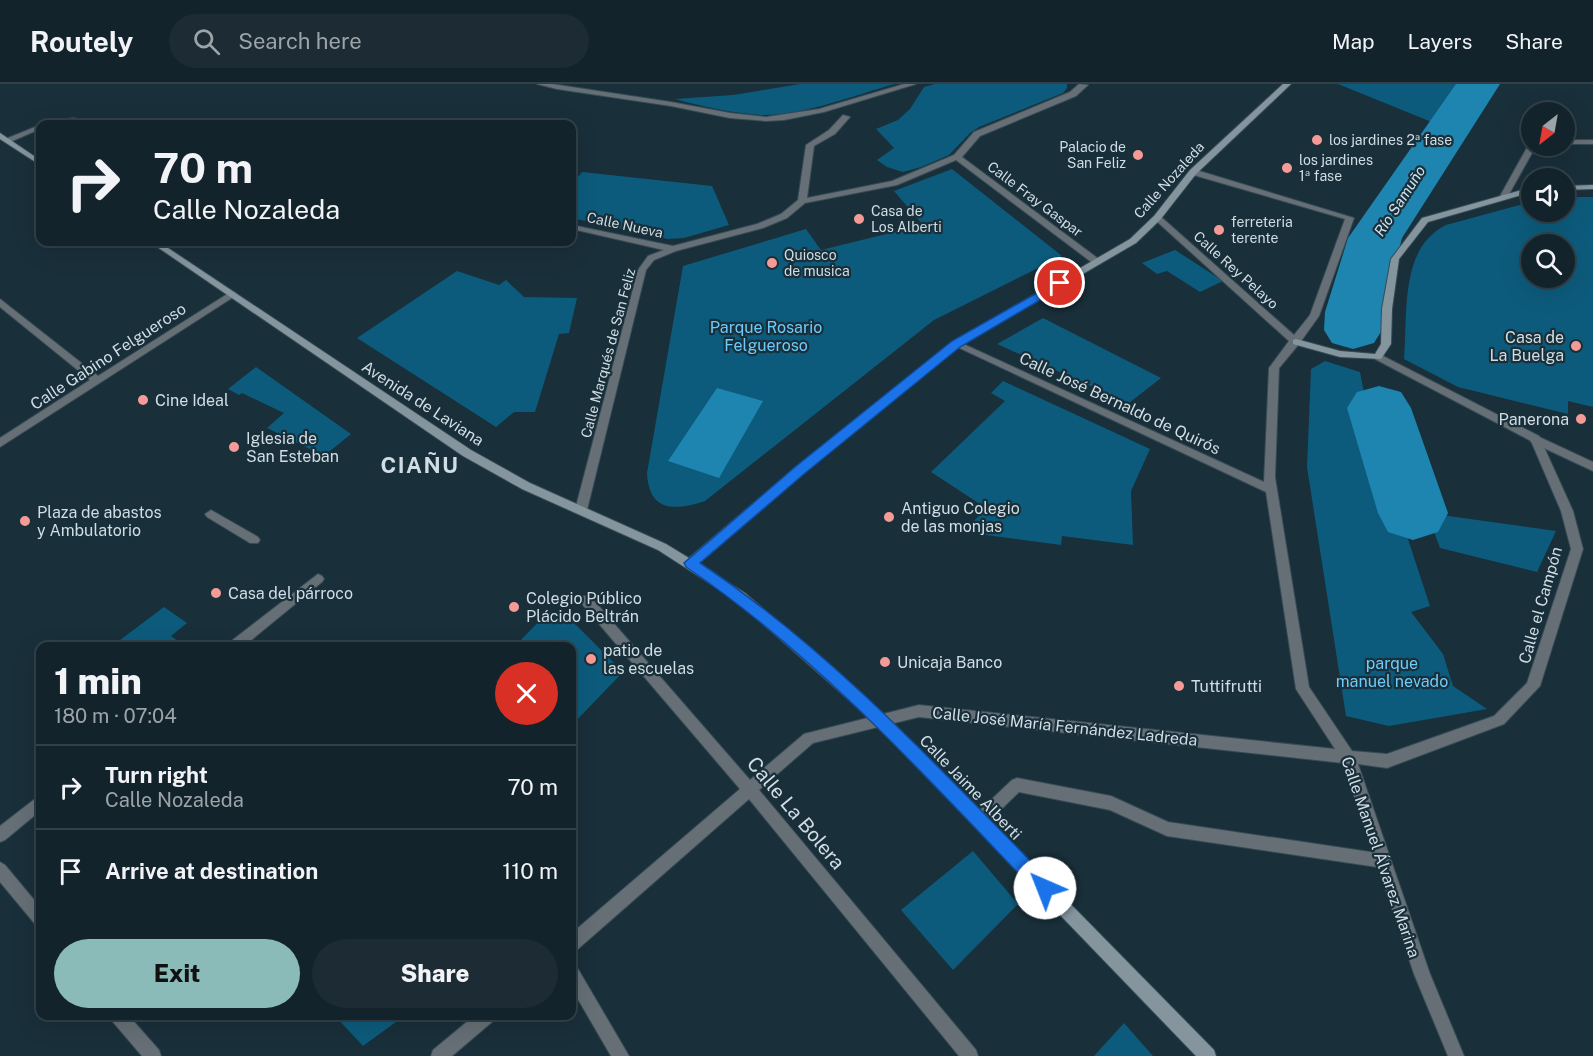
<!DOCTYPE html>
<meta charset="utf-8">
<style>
body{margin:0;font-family:"Public Sans",sans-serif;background:#1c2b34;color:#f1f3f6;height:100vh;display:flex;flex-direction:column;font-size:22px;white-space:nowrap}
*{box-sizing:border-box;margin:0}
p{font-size:20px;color:#9da4a9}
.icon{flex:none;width:33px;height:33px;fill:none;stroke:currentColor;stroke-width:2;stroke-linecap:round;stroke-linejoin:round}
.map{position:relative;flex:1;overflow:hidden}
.details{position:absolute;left:36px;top:558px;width:540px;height:378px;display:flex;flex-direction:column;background:#13232c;border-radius:12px;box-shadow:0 6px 24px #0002,0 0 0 2px #324048}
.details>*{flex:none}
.top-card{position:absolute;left:36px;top:36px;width:540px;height:126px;border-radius:12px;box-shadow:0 6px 24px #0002,0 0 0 2px #324048;background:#13232c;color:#f1f3f6;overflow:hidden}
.needle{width:39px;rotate:211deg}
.buttons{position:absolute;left:1521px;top:18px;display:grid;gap:12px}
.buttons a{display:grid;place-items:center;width:54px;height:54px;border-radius:50%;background:#13232c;box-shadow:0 6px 24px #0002,0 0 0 2px #324048;font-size:30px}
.pin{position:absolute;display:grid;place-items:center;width:51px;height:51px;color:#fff;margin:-26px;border:3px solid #fff;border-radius:50%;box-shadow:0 2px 6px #0007}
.me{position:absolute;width:66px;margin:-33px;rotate:316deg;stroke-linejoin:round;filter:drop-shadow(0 0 4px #0008)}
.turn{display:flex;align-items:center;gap:21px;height:126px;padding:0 18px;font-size:27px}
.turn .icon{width:78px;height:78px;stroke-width:2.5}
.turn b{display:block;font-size:42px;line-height:51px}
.round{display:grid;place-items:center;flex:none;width:63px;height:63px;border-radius:32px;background:#1c2b34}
.summary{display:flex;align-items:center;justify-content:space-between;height:102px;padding:0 18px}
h1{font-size:36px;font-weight:800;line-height:45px}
.action{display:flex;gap:12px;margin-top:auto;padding:12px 18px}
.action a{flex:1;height:69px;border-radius:36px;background:#8bbbb9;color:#111;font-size:24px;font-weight:800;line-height:69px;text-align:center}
.action a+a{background:#1c2b34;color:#f1f3f6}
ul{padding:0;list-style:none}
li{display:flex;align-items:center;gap:18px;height:84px;padding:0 18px;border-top:2px solid #324048}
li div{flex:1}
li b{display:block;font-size:22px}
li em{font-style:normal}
header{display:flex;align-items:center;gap:36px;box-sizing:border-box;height:84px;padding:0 30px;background:#13232c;border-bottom:2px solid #324048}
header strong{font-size:28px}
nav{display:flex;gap:33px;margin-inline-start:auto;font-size:21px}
.search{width:420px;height:54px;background:#1c2b34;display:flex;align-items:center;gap:15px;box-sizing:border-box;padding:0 21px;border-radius:33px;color:#9da4a9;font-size:22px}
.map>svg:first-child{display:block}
</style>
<header>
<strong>Routely</strong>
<div class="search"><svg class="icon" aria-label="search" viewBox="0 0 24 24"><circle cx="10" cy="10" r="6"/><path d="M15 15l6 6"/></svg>Search here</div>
<nav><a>Map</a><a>Layers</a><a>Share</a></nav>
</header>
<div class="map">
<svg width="1593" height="972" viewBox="0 0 1593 972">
<rect width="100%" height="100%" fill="#192f3a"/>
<!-- green -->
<g fill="#0d5b7c" fill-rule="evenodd">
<path d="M 800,0 L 895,0 C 854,11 803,32 761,31 C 732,29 704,23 675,15 L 733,11 Z"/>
<polygon points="935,0 1067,0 1067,4 1063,9 979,43 970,49 949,71 921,83 903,88 887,83 877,76 894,64 876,45 898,36 910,25 924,3"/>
<polygon points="1338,0 1467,0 1439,41"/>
<path d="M 952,85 L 1062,172 L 934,236 L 705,417 C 674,427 649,428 647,389 L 683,182 L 806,145 L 821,166 L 923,141 L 894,107 Z"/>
<polygon points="582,88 712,102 729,141 684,154 668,155 572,134 572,100"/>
<path d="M 1565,113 L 1593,113 L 1593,323 L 1568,317 L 1568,330 L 1458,303 L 1404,275 C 1408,230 1399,164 1446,141 L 1531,118 L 1532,128 L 1564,128 ZM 1532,160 L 1564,160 L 1564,194 L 1532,194 Z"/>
<polygon points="1175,166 1223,197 1200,208 1167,187 1157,190 1142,179"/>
<polygon points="457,187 499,201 506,196 524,213 577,214 569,249 559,250 535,328 514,328 496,343 357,254"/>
<polygon points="1043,234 1161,294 1129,319 997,260"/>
<polygon points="1325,277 1360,288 1370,340 1430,522 1411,528 1443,570 1453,602 1487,625 1389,642 1346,632 1307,383 1311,285"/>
<polygon points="256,283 351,350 324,372 267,344 284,329 242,309 239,311 228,305"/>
<polygon points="1003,297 1150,365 1131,407 1133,461 1062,452 1061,461 986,451 972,439 986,424 931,388 1005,317 991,309"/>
<polygon points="1427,429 1556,447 1537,488 1440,464"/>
<polygon points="164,523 187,539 171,552 179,558 173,562 112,562"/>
<polygon points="549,527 575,540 623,588 572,641 572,562 515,562"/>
<polygon points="973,767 1018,820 953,886 901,826"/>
<polygon points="335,932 404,932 363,962"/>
<polygon points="1124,939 1153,972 1094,972"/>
</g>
<!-- water -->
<polygon fill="#1e84b0" points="717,304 763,317 719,394 668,377"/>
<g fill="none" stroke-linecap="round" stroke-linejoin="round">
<!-- river -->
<g fill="#1e84b0" fill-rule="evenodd">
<polygon points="1456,0 1500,0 1402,154 1383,228 1382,246 1374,259 1353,265 1332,259 1324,246 1325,228 1348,154"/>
<polygon points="1379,302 1401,308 1411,324 1448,429 1438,448 1413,456 1388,448 1378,429 1347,324 1357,308"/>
</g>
<defs>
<g id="lane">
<polygon points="1535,351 1593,378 1593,387 1531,358 1530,355 1531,352"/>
<polygon points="1017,694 1111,712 1168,738 1384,770 1389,772 1391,777 1389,782 1384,784 1167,752 1110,726 1019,708 984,742 979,744 974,742 972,737 974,732 1012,696"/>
</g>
<g id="street">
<polygon points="537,0 552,0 671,18 730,29 766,33 819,25 904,0 916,0 824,28 784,36 766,37 730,34 671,22 557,5"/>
<polygon points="1079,0 1088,1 1076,12 980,52 962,73 1100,176 1100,180 1094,180 956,76 897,101 805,119 787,134 763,144 676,167 654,176 646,186 587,426 585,429 577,429 575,426 638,186 648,172 664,166 572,145 572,141 673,162 757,140 781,130 798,116 806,61 829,46 843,31 850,33 835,50 814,62 807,114 892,97 954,71 974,48 1070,8"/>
<polygon points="73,34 99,40 73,38 43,40"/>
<polygon points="40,41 40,45 10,58 3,56"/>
<rect x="1564" y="56" width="29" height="4"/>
<polygon points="1529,60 1536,62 1508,112 1501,114 1500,112"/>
<polygon points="1190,86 1196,86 1354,134 1319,232 1299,260 1279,284 1275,393 1309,603 1352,667 1387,670 1494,632 1527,599 1571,465 1561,427 1531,357 1375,275 1375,271 1381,271 1539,352 1573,427 1583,465 1540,602 1504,640 1387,684 1358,680 1430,890 1464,972 1448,972 1414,890 1343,679 919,633 813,659 759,706 976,966 978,972 959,972 749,715 578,865 572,867 572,849 740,705 582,520 580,516 582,512 590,512 750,696 804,650 919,621 1335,665 1296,605 1266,408 951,260 956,257 959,258 1264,398 1269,284 1289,257 1153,134 1160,132 1294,251 1310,231 1345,135 1190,90"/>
<polygon points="232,207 237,210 235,212 0,363 0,354 90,296 0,223 0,215 98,292"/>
<polygon points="211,426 258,453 260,456 258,459 250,459 207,433 205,430"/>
<polygon points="318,490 322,492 324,495 322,498 244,562 229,562 230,558"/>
<polygon points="40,711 40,727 5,756 0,758 0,742"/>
<polygon points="0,778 5,781 40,823 40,843 35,840 0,798"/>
<polygon points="572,883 578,885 629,972 611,972 572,905"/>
<polygon points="111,932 129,932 159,966 161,972 142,972 113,938"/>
<polygon points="474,932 494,932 492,938 452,972 431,972 433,966"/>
</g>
<g id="secondary">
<polygon points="1283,0 1291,0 1196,90 1160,136 1136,159 959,262 803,390 698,480 745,509 886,632 1214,966 1216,972 1196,972 876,640 737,517 658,466 522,405 463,372 150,158 159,158 471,366 530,399 666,460 689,474 795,384 953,258 1130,155 1154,132 1190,86"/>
<polygon points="0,49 40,76 40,81 0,55"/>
<polygon points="1593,101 1593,105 1564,106 1564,102"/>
<polygon points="1532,103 1532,108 1428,138 1399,175 1392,225 1391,260 1381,275 1340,273 1293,260 1293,256 1296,255 1340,267 1375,270 1381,260 1382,225 1391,175 1422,134"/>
</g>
</defs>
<!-- lane casing -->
<use href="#lane" stroke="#364b55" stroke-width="2"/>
<!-- street casing -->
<use href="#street" stroke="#364b55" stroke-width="2"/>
<!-- secondary casing -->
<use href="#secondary" stroke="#364b55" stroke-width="2"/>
<!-- lane -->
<use href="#lane" fill="#656f75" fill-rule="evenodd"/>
<!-- street -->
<use href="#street" fill="#656f75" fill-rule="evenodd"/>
<!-- secondary -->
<use href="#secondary" fill="#85959e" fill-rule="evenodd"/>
</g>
<!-- route -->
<path fill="#1a73e8" stroke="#114b97" stroke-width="1.5" d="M 1060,196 L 1064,197 L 1064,202 L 960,263 L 804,390 L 700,479 C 830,565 942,687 1051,798 L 1053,804 L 1051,810 L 1045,813 L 1038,810 C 928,695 819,573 686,483 L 684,479 L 795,383 L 952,257 Z"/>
<!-- markers -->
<g fill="#f59b97" stroke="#192f3a" stroke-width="2">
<circle cx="1317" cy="56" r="6"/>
<circle cx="1138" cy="71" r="6"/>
<circle cx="1287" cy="84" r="6"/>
<circle cx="859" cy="135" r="6"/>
<circle cx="1219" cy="146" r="6"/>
<circle cx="772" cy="179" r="6"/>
<circle cx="1576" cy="262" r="6"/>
<circle cx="143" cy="316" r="6"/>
<circle cx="1581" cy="335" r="6"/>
<circle cx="234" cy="363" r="6"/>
<circle cx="889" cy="433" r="6"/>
<circle cx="25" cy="437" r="6"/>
<circle cx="216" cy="509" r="6"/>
<circle cx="514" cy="523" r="6"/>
<circle cx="591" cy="575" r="6"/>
<circle cx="885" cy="578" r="6"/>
<circle cx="1179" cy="602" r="6"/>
</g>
<g text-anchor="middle" stroke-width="4.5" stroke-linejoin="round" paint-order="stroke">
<!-- far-poi labels -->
<g font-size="14" fill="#d0dde4" stroke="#192f3a" text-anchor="start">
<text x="1329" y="61">los jardines 2ª fase</text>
<text x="1126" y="68" text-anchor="end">Palacio de<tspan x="1126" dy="16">San Feliz</tspan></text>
<text x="1299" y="81">los jardines<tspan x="1299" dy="16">1ª fase</tspan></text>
<text x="871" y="132">Casa de<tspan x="871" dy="16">Los Alberti</tspan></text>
<text x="1231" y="143">ferreteria<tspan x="1231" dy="16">terente</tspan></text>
<text x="784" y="176">Quiosco<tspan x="784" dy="16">de musica</tspan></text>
</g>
<!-- far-street labels -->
<g font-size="14" fill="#d0dde4" stroke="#192f3a">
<text transform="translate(1169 96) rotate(-48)" y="5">Calle Nozaleda</text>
<text transform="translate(1035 115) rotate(37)" y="5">Calle Fray Gaspar</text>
<text transform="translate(625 141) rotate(12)" y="5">Calle Nueva</text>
<text transform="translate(1236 186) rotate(42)" y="5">Calle Rey Pelayo</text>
<text transform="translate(608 269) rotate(-75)" y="5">Calle Marqués de San Feliz</text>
</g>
<!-- far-water labels -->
<g font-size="15" font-style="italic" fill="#d0e5f2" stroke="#192f3a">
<text transform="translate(1400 117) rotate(-57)" y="5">Río Samuño</text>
</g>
<!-- park labels -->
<g font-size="16" fill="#6dcbfb" stroke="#192f3a">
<text x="766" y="249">Parque Rosario<tspan x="766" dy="18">Felgueroso</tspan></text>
<text x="1392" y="585">parque<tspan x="1392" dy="18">manuel nevado</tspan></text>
</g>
<!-- poi labels -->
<g font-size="16" fill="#d0dde4" stroke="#192f3a" text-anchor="start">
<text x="1564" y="259" text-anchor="end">Casa de<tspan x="1564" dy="18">La Buelga</tspan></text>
<text x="155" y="322">Cine Ideal</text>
<text x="1569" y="341" text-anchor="end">Panerona</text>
<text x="246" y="360">Iglesia de<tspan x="246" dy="18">San Esteban</tspan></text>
<text x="901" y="430">Antiguo Colegio<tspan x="901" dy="18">de las monjas</tspan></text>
<text x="37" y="434">Plaza de abastos<tspan x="37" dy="18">y Ambulatorio</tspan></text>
<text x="228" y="515">Casa del párroco</text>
<text x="526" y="520">Colegio Público<tspan x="526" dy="18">Plácido Beltrán</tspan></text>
<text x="603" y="572">patio de<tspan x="603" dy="18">las escuelas</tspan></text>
<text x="897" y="584">Unicaja Banco</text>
<text x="1191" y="608">Tuttifrutti</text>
</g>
<!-- street labels -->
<g font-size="16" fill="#d0dde4" stroke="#192f3a">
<text transform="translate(108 272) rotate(-33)" y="6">Calle Gabino Felgueroso</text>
<text transform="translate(423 319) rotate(33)" y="6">Avenida de Laviana</text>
<text transform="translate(1120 319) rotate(25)" y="6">Calle José Bernaldo de Quirós</text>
<text transform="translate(1540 521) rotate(-74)" y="6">Calle el Campón</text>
<text transform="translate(1065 642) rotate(6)" y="6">Calle José María Fernández Ladreda</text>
<text transform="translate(971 703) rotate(46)" y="6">Calle Jaime Alberti</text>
<text transform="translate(1381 773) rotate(71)" y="6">Calle Manuel Álvarez Marina</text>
</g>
<!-- near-street labels -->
<g font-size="20" fill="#d0dde4" stroke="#192f3a">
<text transform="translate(796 729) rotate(50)" y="7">Calle La Bolera</text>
</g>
<!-- district labels -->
<g font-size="22" font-weight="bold" letter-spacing="1.5" fill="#d0dde4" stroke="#192f3a">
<text x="420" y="389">CIAÑU</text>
</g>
</g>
</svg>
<div class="buttons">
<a><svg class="needle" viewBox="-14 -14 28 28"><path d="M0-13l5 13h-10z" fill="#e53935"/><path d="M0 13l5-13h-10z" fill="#9da4a9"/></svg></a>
<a><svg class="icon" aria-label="sound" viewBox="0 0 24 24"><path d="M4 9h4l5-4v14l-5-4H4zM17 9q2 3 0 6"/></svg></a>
<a><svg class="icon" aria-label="search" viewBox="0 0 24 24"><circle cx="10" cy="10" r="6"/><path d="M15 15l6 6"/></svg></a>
</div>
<div class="pin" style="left:1060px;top:199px;background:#d93025"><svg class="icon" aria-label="arrive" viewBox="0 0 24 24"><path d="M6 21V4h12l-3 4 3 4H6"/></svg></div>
<svg class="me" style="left:1045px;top:804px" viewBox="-20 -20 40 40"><circle r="19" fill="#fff"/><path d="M0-13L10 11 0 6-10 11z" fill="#1a73e8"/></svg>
<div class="top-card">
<div class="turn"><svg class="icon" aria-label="right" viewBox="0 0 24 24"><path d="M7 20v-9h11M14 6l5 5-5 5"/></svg><div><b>70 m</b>Calle Nozaleda</div></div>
</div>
<section class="details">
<div class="summary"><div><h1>1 min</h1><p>180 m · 07:04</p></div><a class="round" style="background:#d93025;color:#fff"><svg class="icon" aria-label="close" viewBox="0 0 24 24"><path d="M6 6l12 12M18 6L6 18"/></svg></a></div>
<ul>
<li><svg class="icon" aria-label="right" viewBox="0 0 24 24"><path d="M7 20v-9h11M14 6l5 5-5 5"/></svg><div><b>Turn right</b><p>Calle Nozaleda</p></div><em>70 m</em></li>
<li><svg class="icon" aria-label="arrive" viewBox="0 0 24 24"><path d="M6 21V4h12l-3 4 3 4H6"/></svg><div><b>Arrive at destination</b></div><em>110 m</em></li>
</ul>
<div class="action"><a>Exit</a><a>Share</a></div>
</section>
</div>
